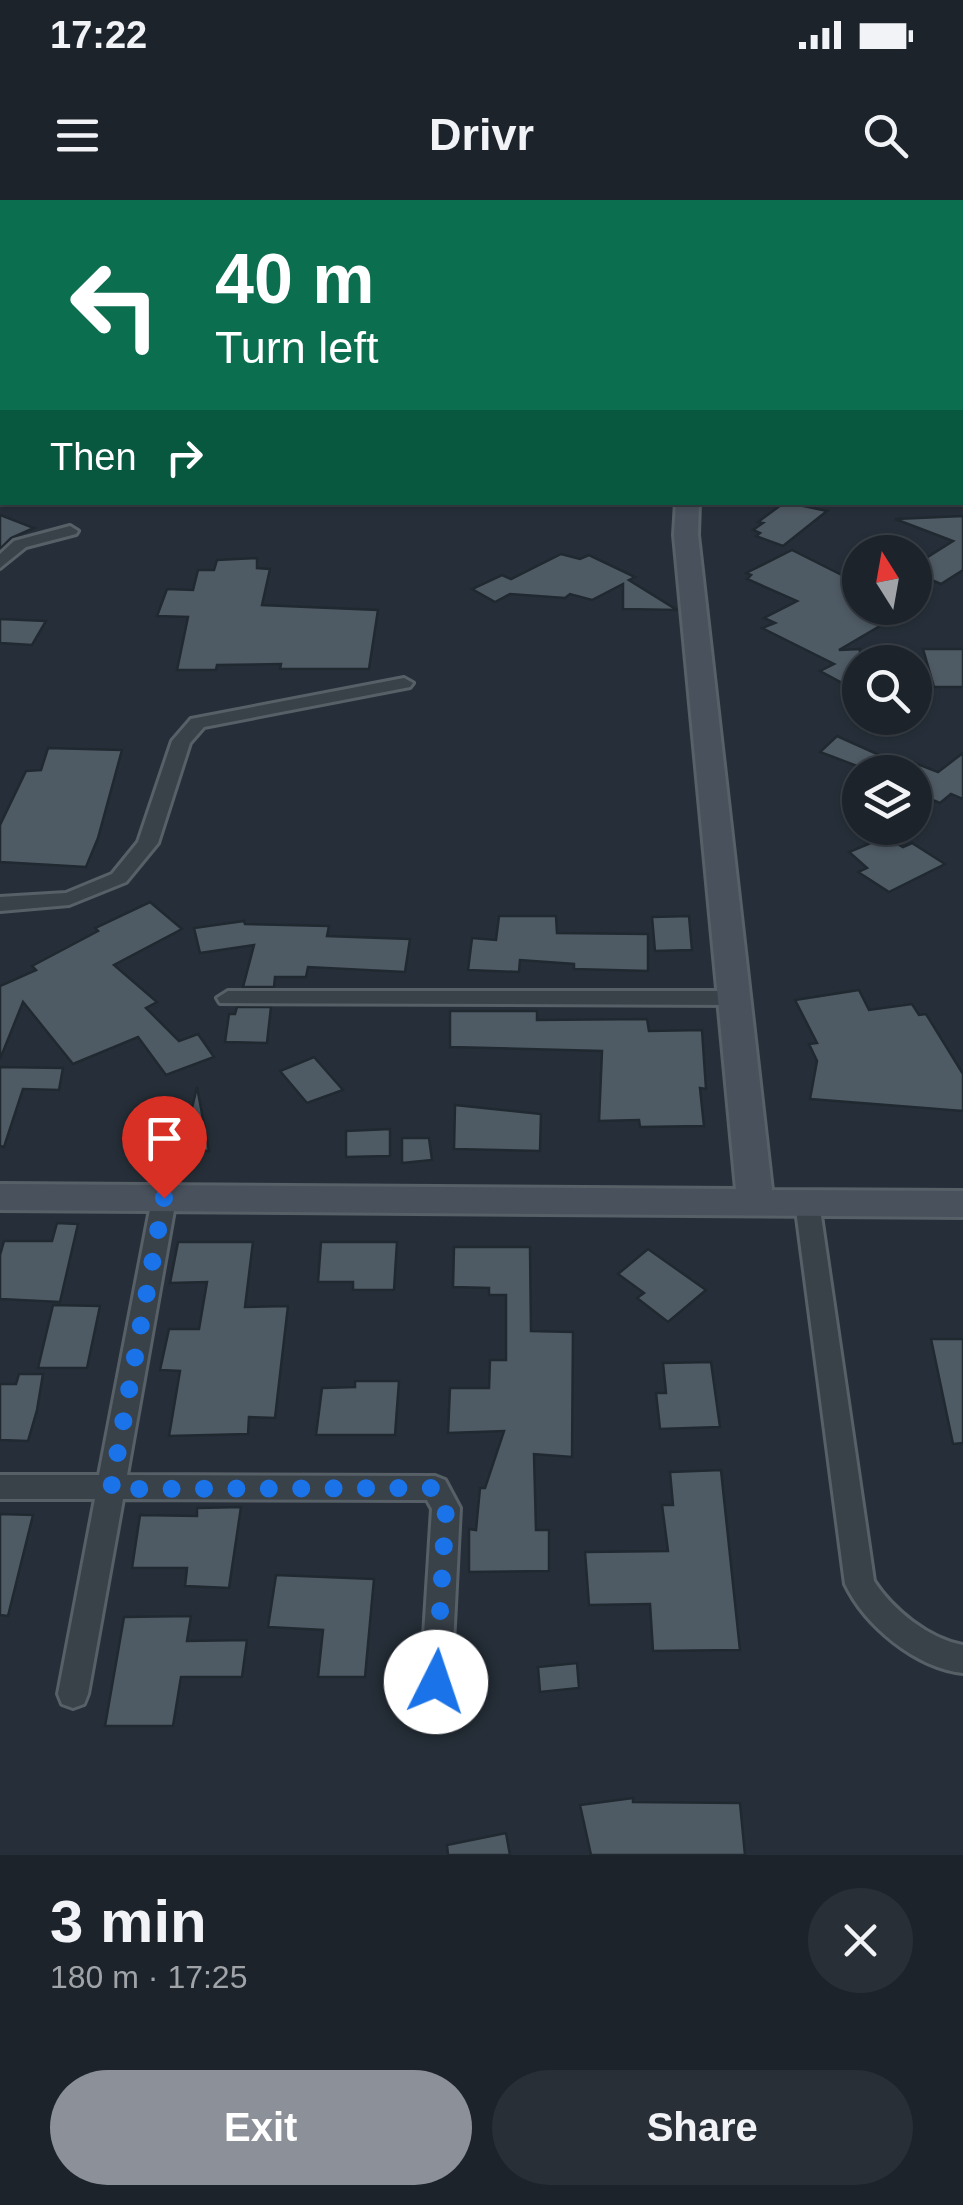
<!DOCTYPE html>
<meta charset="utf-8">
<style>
body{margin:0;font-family:Arial,sans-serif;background:#292f37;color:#f1f3f6;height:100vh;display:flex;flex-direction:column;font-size:38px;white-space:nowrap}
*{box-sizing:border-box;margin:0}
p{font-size:32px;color:#a0a4a9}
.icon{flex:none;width:55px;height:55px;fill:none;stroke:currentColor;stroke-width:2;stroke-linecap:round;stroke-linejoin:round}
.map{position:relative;height:1655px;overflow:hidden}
.drawer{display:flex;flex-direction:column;background:#1c232b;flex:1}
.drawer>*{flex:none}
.guide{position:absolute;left:0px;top:0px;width:965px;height:305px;box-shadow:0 2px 8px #0004,0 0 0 2px #3a4047;background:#0b6e4f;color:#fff;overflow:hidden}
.needle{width:65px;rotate:349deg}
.fabs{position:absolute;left:842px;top:335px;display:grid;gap:20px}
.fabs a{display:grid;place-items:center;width:90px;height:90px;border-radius:50%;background:#1c232b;box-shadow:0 2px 8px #0004,0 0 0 2px #3a4047;font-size:50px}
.pin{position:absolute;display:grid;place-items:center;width:85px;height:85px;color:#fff;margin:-102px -42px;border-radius:50% 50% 50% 0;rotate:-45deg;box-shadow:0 0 10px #0007}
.pin .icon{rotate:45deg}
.me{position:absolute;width:110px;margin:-55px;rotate:4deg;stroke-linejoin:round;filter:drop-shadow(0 0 8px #0008)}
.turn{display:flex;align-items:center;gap:35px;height:210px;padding:0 50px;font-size:45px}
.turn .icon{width:130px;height:130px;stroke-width:2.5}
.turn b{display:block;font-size:70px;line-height:85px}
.then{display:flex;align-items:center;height:95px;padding:0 50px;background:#0003;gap:20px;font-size:38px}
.round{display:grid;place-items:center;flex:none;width:105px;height:105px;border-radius:52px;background:#292f37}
.headline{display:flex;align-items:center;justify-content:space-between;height:170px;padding:0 50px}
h1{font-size:60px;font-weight:700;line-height:75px}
.cta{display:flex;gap:20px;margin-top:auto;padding:20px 50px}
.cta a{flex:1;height:115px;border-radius:60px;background:#8c9099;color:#fff;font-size:40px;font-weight:700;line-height:115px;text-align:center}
.cta a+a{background:#292f37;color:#f1f3f6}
.status{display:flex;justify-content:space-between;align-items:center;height:70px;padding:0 50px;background:#1c232b;direction:ltr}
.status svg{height:28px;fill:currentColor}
header{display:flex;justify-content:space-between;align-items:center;height:130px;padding:0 50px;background:#1c232b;font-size:45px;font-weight:700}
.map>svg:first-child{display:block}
</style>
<div class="status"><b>17:22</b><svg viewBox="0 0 49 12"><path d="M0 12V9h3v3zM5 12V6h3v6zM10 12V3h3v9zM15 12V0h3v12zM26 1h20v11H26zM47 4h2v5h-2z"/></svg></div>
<header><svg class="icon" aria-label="menu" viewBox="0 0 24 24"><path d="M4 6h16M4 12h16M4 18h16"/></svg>Drivr<svg class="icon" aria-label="search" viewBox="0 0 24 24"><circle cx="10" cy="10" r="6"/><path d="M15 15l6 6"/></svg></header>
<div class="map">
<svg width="963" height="1655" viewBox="0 0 963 1655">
<rect width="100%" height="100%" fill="#262f39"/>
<!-- building -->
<g fill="#4e5a64" stroke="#202830" stroke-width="2.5">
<polygon points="785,302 827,311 783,346 756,336 760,333 753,330 763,323 758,322"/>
<polygon points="0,315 34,328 11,338 0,349"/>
<polygon points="963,316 963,370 941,384 915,373 915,365 953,341 895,319"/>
<polygon points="792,350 848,378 860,380 853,406 885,423 839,450 860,449 860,478 846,485 820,471 834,464 762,428 775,423 764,418 797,401 747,379 751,375 746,373"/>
<polygon points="561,354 580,359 589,355 635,377 629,380 677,410 623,409 623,384 592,400 570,394 565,398 510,394 495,402 472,389 502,375 511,379"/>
<polygon points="257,358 257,368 270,369 262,405 378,410 369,469 280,469 281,464 217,465 216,470 177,470 188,417 157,416 167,389 193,390 198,370 214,370 217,360"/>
<polygon points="0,419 46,421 32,445 0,443"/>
<polygon points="923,449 963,449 963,487 934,487"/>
<polygon points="837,536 897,563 892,572 873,572 820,552"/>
<polygon points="48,548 122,550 98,638 86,667 0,662 0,625 26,571 41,570"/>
<polygon points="963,553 963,599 951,594 940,603 915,593 915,563 938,572"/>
<polygon points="885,637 903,647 912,643 945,664 889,692 858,672 867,668 849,652"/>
<polygon points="150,702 182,729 114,765 157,802 146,808 179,841 198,834 214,857 166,875 138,837 73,864 23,802 0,859 0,786 36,770 32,766 98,731 95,728"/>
<polygon points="499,716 556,716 557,733 648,734 648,771 574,769 574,764 520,760 519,772 468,770 472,738 496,740"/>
<polygon points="689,716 692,750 655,751 652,717"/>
<polygon points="244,721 245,724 329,726 327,736 410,739 405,772 308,767 306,777 275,777 274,787 243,787 254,745 200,753 194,728"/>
<polygon points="859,790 869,810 912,804 919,815 926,814 963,874 963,911 810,899 817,861 809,844 817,843 795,800"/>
<polygon points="237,807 271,807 267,843 225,842 229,814 235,814"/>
<polygon points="450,811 537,811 537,820 647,819 649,831 702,830 706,889 700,888 704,926 640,927 639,920 599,921 602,851 450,847"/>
<polygon points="314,857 343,890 307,903 280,871"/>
<polygon points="0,867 63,868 59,890 23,889 4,947 0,946"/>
<polygon points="197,887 209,951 182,950"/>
<polygon points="455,905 541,914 540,951 454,949"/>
<polygon points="390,929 390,956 346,957 346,931"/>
<polygon points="402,938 429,938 432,960 402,963"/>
<polygon points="57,1023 78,1024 60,1102 0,1099 0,1055 4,1041 52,1041"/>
<polygon points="178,1042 253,1042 245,1107 288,1106 275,1218 249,1217 248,1234 169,1236 180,1171 160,1170 169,1129 199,1129 207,1082 170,1083"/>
<polygon points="321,1042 397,1042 394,1090 353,1090 353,1082 318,1082"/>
<polygon points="454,1047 530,1047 531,1131 573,1132 572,1257 534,1254 536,1330 549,1330 549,1371 469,1372 469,1329 476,1330 480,1288 485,1288 504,1231 448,1233 450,1188 489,1188 490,1160 506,1160 506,1095 489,1095 489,1088 453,1087"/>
<polygon points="648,1049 706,1090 668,1122 637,1098 644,1093 618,1074"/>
<polygon points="53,1105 100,1106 87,1168 38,1168"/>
<polygon points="931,1139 963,1139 963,1243 953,1244"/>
<polygon points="711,1162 720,1227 660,1229 656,1193 666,1193 663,1163"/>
<polygon points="19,1174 43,1174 37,1210 28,1241 0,1240 0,1184 16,1184"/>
<polygon points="355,1181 399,1181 395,1235 316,1235 322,1188 355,1187"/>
<polygon points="721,1270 740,1450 653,1451 650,1404 589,1405 585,1352 668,1351 662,1305 673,1305 670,1272"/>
<polygon points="241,1307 229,1388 185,1386 187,1368 132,1368 140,1315 197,1316 197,1308"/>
<polygon points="0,1314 33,1315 8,1416 0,1415"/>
<polygon points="276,1375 374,1379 365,1477 318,1477 323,1430 268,1427"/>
<polygon points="191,1416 187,1441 247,1440 242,1477 181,1477 173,1526 105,1526 124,1417"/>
<polygon points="577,1463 579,1488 540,1492 538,1467"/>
<polygon points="633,1598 633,1602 740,1603 745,1655 591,1655 580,1605"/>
<polygon points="506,1633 510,1655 448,1655 447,1645"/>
</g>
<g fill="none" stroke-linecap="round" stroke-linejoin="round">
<defs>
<g id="street">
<polygon points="925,0 937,0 938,2 926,2"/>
<rect x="962" y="43" width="1" height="8"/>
<rect x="962" y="68" width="1" height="9"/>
<rect x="962" y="92" width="1" height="8"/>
<polygon points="963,177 963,186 962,186 962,177"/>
<polygon points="70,326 78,331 76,334 26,347 0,368 0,354 14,341"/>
<polygon points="404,478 413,483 410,487 204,527 190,543 158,643 126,682 69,705 0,711 0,697 66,693 112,674 138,642 172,541 191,519"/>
<polygon points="228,791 737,791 748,798 737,805 220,803 217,798"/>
<polygon points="164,990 173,993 176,999 127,1275 435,1276 445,1280 460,1308 451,1483 447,1493 436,1497 425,1493 421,1483 432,1309 427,1300 123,1299 88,1494 84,1504 73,1508 62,1504 58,1494 95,1299 0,1299 0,1275 99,1275 152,999 155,993"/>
<path d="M 807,993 L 816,996 L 819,1002 L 874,1381 C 893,1410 929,1439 963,1445 L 963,1473 C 916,1468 865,1426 845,1384 L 795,1002 L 798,996 Z"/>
</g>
<g id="secondary">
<polygon points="726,0 744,0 744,2 727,2"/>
<polygon points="676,302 699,302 698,335 772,990 963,991 963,1017 0,1010 0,984 736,989 674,335"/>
</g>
</defs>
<!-- street casing -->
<use href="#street" stroke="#575f67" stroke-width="6"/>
<!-- secondary casing -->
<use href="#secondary" stroke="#575f67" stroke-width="6"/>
<!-- street -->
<use href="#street" fill="#394149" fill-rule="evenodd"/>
<!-- secondary -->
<use href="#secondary" fill="#48515c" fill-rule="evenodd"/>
</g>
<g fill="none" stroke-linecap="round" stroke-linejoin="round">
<!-- route -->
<polyline stroke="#1a73e8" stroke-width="18" stroke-dasharray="0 32.4" points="164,998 111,1289 434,1288 446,1308 436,1482"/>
</g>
</svg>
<div class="fabs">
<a><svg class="needle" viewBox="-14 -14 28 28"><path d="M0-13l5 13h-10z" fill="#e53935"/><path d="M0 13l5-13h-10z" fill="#a0a4a9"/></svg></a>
<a><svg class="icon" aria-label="search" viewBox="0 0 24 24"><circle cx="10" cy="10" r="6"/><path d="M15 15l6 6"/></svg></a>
<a><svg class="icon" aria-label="layers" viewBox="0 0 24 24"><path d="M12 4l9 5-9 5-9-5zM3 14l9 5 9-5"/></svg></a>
</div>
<div class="pin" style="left:164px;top:998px;background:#d93025"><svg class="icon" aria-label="arrive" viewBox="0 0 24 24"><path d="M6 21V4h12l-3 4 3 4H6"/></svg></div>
<svg class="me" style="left:436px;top:1482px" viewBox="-20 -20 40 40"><circle r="19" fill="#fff"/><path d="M0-13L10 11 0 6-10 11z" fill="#1a73e8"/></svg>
<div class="guide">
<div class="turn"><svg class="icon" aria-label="left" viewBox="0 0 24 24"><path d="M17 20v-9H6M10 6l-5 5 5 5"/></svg><div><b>40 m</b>Turn left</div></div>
<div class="then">Then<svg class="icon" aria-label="right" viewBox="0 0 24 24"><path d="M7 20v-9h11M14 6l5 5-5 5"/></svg></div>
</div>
</div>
<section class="drawer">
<div class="headline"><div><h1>3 min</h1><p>180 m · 17:25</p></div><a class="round"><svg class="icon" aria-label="close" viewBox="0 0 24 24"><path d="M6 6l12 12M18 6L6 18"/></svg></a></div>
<div class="cta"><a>Exit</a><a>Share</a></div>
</section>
